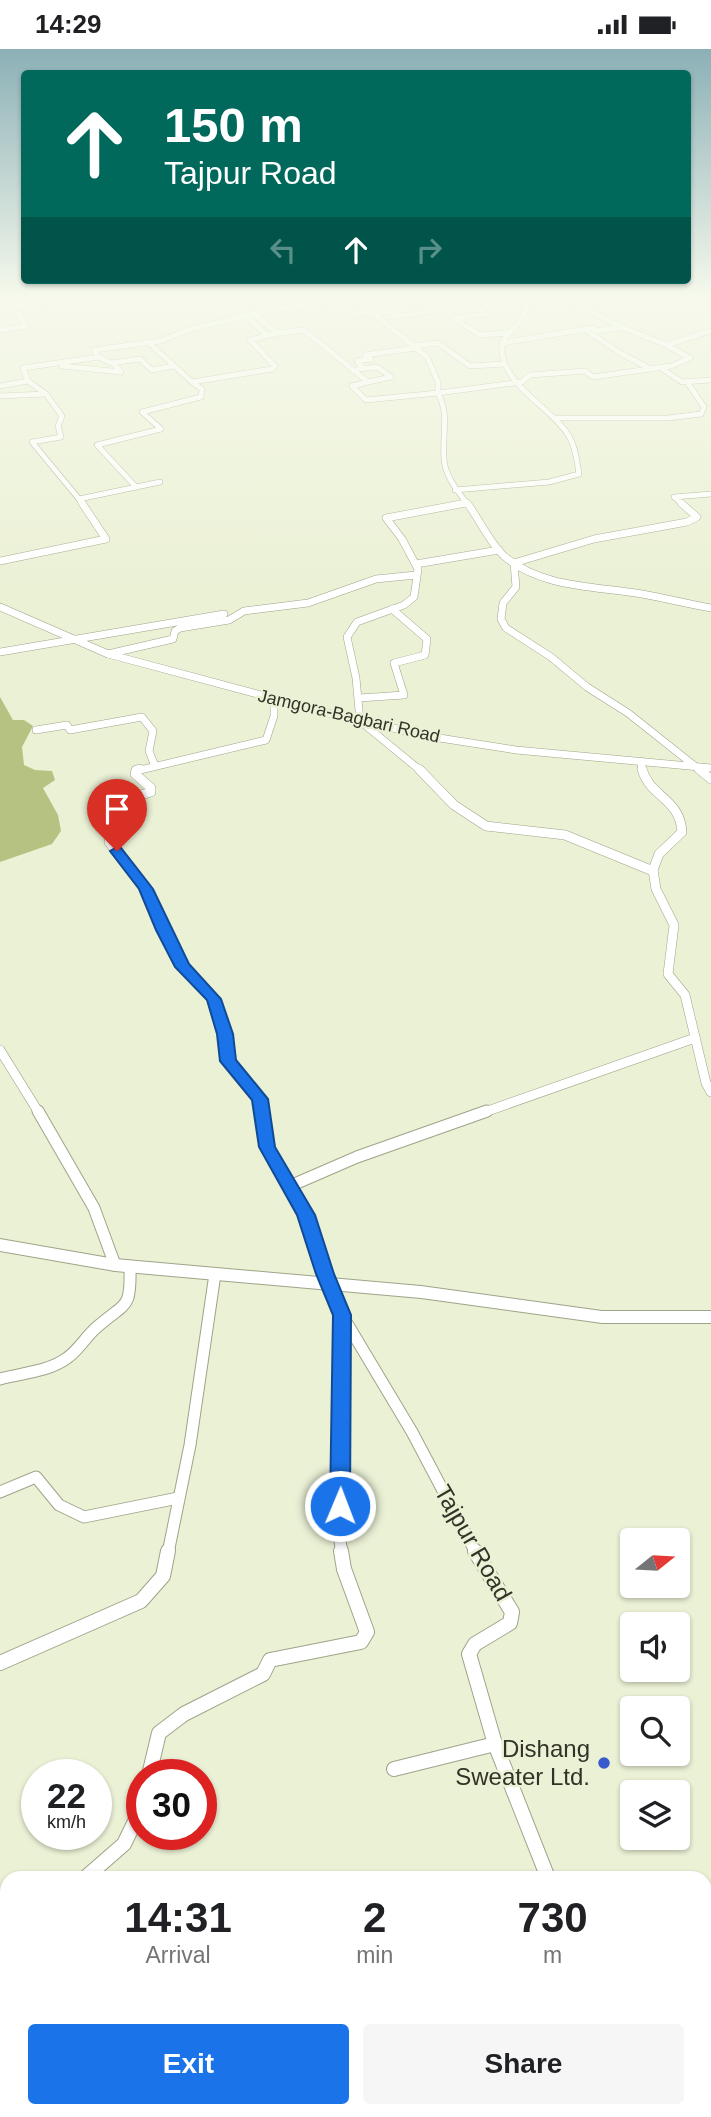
<!DOCTYPE html>
<style>
body{margin:0;font-family:Arial,sans-serif;background:#f6f6f6;color:#202124;height:100vh;display:flex;flex-direction:column;font-size:26px;white-space:nowrap}
*{box-sizing:border-box;margin:0}
p{font-size:23px;color:#757577}
.icon{flex:none;width:38px;height:38px;fill:none;stroke:currentColor;stroke-width:2;stroke-linecap:round;stroke-linejoin:round}
.map{position:relative;flex:1;overflow:hidden}
.details{position:absolute;left:0px;top:1822px;width:712px;height:247px;display:flex;flex-direction:column;background:#fff;border-radius:21px 21px 0 0;box-shadow:0 2px 5px #0004}
.details>*{flex:none}
.hud{position:absolute;left:21px;top:21px;width:670px;height:214px;border-radius:7px;box-shadow:0 2px 5px #0004;background:#00695c;color:#fff;overflow:hidden}
.needle{width:46px;rotate:72deg}
.tools{position:absolute;left:620px;top:1479px;display:grid;gap:14px}
.tools a{display:grid;place-items:center;width:70px;height:70px;border-radius:7px;background:#fff;box-shadow:0 2px 5px #0004;font-size:35px}
.speed{position:absolute;left:21px;top:1710px;display:flex;gap:14px;font-size:35px;font-weight:700;text-align:center}
.speed>*{display:grid;place-content:center;width:91px;height:91px;border-radius:50%;background:#fff;box-shadow:0 2px 5px #0004;line-height:1}
.speed small{font-size:18px;font-weight:400}
.speed .limit{border:10px solid #d22;background:#fff;color:#111}
.pin{position:absolute;display:grid;place-items:center;width:60px;height:60px;color:#fff;margin:-72px -30px;border-radius:50% 50% 50% 0;rotate:-45deg;box-shadow:0 0 7px #0007}
.pin .icon{rotate:45deg}
.me{position:absolute;width:77px;margin:-38px;rotate:1deg;stroke-linejoin:round;filter:drop-shadow(0 0 5px #0008)}
.turn{display:flex;align-items:center;gap:24px;height:147px;padding:0 28px;font-size:32px}
.turn .icon{width:91px;height:91px;stroke-width:2.5}
.turn b{display:block;font-size:49px;line-height:60px}
.lanes{display:flex;align-items:center;height:66px;padding:0 28px;background:#0003;justify-content:center;gap:35px;direction:ltr}
.lanes .off{opacity:.35}
.eta{display:flex;justify-content:space-evenly;align-items:center;height:119px;text-align:center}
.eta b{font-size:42px;font-weight:700;line-height:49px}
.button{display:flex;gap:14px;margin-top:auto;padding:14px 28px}
.button a{flex:1;height:80px;border-radius:7px;background:#1a73e8;color:#fff;font-size:28px;font-weight:700;line-height:80px;text-align:center}
.button a+a{background:#f6f6f6;color:#202124}
.status{display:flex;justify-content:space-between;align-items:center;height:49px;padding:0 35px;background:#fff;direction:ltr}
.status svg{height:19px;fill:currentColor}
.map>svg:first-child{display:block}
</style>
<div class="status"><b>14:29</b><svg viewBox="0 0 49 12"><path d="M0 12V9h3v3zM5 12V6h3v6zM10 12V3h3v9zM15 12V0h3v12zM26 1h20v11H26zM47 4h2v5h-2z"/></svg></div>
<div class="map">
<svg width="711" height="2068" viewBox="0 0 711 2068">
<rect width="100%" height="100%" fill="#ebf1d5"/>
<!-- forest -->
<polygon fill="#b6c281" points="0,648 13,671 24,671 33,677 22,698 24,716 35,721 52,722 55,731 43,739 58,766 61,782 52,795 0,813"/>
<g fill="none" stroke-linecap="round" stroke-linejoin="round">
<defs>
<g id="street-far4">
<polyline points="68,248 72,251 94,248"/>
<polyline points="353,248 427,308 438,333 438,344 522,333 530,326 585,322 593,328 671,317 690,309 666,296 711,282"/>
<polyline points="426,248 445,263"/>
<polyline points="0,250 13,248"/>
<polyline points="336,251 352,265 392,263 396,267"/>
<polyline points="0,261 68,248"/>
<path d="M 254,265 L 277,284 L 304,281 L 368,333 L 352,337 L 366,351 L 438,344 C 451,368 440,391 445,417 C 449,432 459,444 468,456"/>
<polyline points="246,267 266,286"/>
<polyline points="390,268 442,261"/>
<polyline points="622,278 666,296"/>
<polyline points="0,281 26,277 15,261 7,260"/>
<polyline points="586,281 620,304 651,320"/>
<polyline points="508,284 480,286 453,269 486,265 471,254 510,248"/>
<polyline points="148,293 192,333 272,320 275,317 250,291 277,284"/>
<polyline points="502,294 593,279 596,282 622,278 560,248"/>
<polyline points="413,297 438,294 470,317 505,315"/>
<polyline points="99,308 111,314 140,310 152,321 173,317"/>
<polyline points="62,317 121,323 113,314"/>
<polyline points="363,319 357,312 371,310 365,306 416,299"/>
<polyline points="661,319 682,333 711,331"/>
<polyline points="358,320 377,318 391,328 368,333"/>
<polyline points="28,332 46,345 62,367 58,377 61,388 32,393 79,450"/>
<polyline points="0,337 28,332 23,319 99,308 94,301 160,292 191,280 267,262 356,248"/>
<polyline points="0,347 45,345"/>
<polyline points="555,369 668,369 701,365 704,358 687,333"/>
<polyline points="136,438 97,396 161,380 142,363 201,348 202,340 192,333"/>
<path d="M 455,441 L 549,433 L 579,425 C 577,411 575,396 567,384 C 548,357 507,338 502,304 C 499,281 527,280 528,248"/>
<polyline points="83,456 79,450 160,433"/>
<polyline points="455,456 467,454"/>
<polyline points="683,456 674,448 711,445"/>
</g>
<g id="street-far3">
<path d="M 467,454 C 480,471 489,493 504,507 C 541,539 596,537 642,545 C 665,549 688,555 711,559"/>
<polyline points="681,454 697,468 687,473 594,490 514,514 516,538 503,554 501,570 506,579 551,608 587,638 628,664 701,722"/>
<polyline points="0,512 106,490 82,454"/>
<polyline points="416,515 499,501"/>
<polyline points="0,558 108,605 339,667 433,688 516,701 711,719"/>
<polyline points="0,603 224,565"/>
<polyline points="108,605 173,590 175,582 180,579 229,571 244,562 308,554 376,530 416,526"/>
<polyline points="359,649 404,646 394,614 425,606 427,590 392,560"/>
<polyline points="36,681 67,676 70,681 142,668 153,682 149,702 155,717"/>
<polyline points="640,712 643,722"/>
<polyline points="136,722 266,691 274,667 274,651"/>
<polyline points="421,722 360,672 356,629 347,588 357,573 404,556 414,548 418,520 402,490 386,469 466,454"/>
</g>
<g id="street-far2">
<polyline points="140,720 136,721 135,725 151,739 151,743 120,752 117,756 128,777 125,783 109,793 146,840 163,881 183,918 214,950 225,985 228,1012 260,1050 262,1064"/>
<polyline points="419,720 454,756 486,777 565,786 653,822"/>
<path d="M 642,720 C 650,749 680,749 682,783 L 659,805 L 653,821 L 656,840 L 674,876 L 668,925 L 685,946 L 706,1034 L 711,1043"/>
<polyline points="699,720 711,730"/>
<polyline points="0,1001 39,1064"/>
<polyline points="482,1064 695,989"/>
</g>
<g id="street-far1">
<polyline points="38,1062 94,1159 115,1216"/>
<polyline points="262,1062 267,1098 306,1166 325,1225 342,1266 412,1383 476,1504"/>
<polyline points="290,1137 357,1108 487,1062"/>
<path d="M 0,1330 C 22,1324 48,1323 67,1309 C 79,1301 86,1287 97,1278 C 127,1252 131,1261 130,1217"/>
<polyline points="0,1443 36,1428 59,1456 84,1468 178,1449"/>
<polyline points="168,1504 190,1396 215,1225"/>
<polyline points="342,1504 339,1486 342,1267"/>
</g>
<g id="street">
<polyline points="475,1502 512,1563 510,1574 475,1595 469,1605 495,1695 548,1829"/>
<polyline points="0,1614 141,1552 163,1527 168,1502"/>
<polyline points="394,1720 495,1695"/>
<polyline points="149,1726 159,1684 184,1665 263,1625 270,1611 361,1593 367,1583 344,1520 341,1502"/>
<polyline points="85,1829 124,1795 142,1758"/>
<polyline points="0,2049 7,1990"/>
<polyline points="183,2062 183,2068"/>
<polyline points="646,2062 649,2068"/>
</g>
<polygon id="secondary" points="0,1190 115,1210 421,1237 602,1262 711,1262 711,1274 602,1274 421,1249 115,1222 0,1202"/>
</defs>
<!-- street-far4 casing -->
<use href="#street-far4" stroke="#9ea489" stroke-width="6"/>
<!-- street-far3 casing -->
<use href="#street-far3" stroke="#9ea489" stroke-width="8"/>
<!-- street-far2 casing -->
<use href="#street-far2" stroke="#9ea489" stroke-width="10"/>
<!-- street-far1 casing -->
<use href="#street-far1" stroke="#9ea489" stroke-width="13"/>
<!-- street casing -->
<use href="#street" stroke="#9ea489" stroke-width="16"/>
<!-- secondary casing -->
<use href="#secondary" stroke="#9ea489" stroke-width="2"/>
<!-- street-far4 -->
<use href="#street-far4" stroke="#fff" stroke-width="5"/>
<!-- street-far3 -->
<use href="#street-far3" stroke="#fff" stroke-width="7"/>
<!-- street-far2 -->
<use href="#street-far2" stroke="#fff" stroke-width="9"/>
<!-- street-far1 -->
<use href="#street-far1" stroke="#fff" stroke-width="11"/>
<!-- street -->
<use href="#street" stroke="#fff" stroke-width="14"/>
<!-- secondary -->
<use href="#secondary" fill="#fff" fill-rule="evenodd"/>
</g>
<!-- sky -->
<linearGradient id="sky" x2="0" y2="1"><stop stop-color="#8bb0b6"/><stop offset="0.46" stop-color="#f6f9ec"/><stop offset="1" stop-color="#f6f9ec" stop-opacity="0"/></linearGradient>
<rect width="711" height="538" fill="url(#sky)"/>
<!-- route -->
<polygon fill="#1a73e8" stroke="#114b97" stroke-width="2" points="117,798 121,799 153,840 189,915 221,950 233,985 236,1011 268,1050 275,1098 315,1166 334,1225 351,1266 350,1457 347,1463 340,1466 333,1463 330,1457 333,1266 316,1225 297,1166 259,1098 252,1051 220,1012 217,985 207,951 175,918 156,881 139,840 110,802"/>
<!-- markers -->
<circle fill="#395acc" stroke="#ebf1d5" stroke-width="2.5" cx="604" cy="1714" r="7"/>
<g text-anchor="middle" stroke-width="5" stroke-linejoin="round" paint-order="stroke">
<!-- far-street labels -->
<g font-size="18" fill="#313328" stroke="#ebf1d5">
<text transform="translate(349 667) rotate(13)" y="6">Jamgora-Bagbari Road</text>
</g>
<!-- near-street labels -->
<g font-size="24" fill="#313328" stroke="#ebf1d5">
<text transform="translate(473 1494) rotate(60)" y="8">Tajpur Road</text>
</g>
<!-- near-poi labels -->
<g font-size="24" fill="#313328" stroke="#ebf1d5" text-anchor="end">
<text x="590" y="1708">Dishang<tspan x="590" dy="28">Sweater Ltd.</tspan></text>
</g>
</g>
</svg>
<div class="tools">
<a><svg class="needle" viewBox="-14 -14 28 28"><path d="M0-13l5 13h-10z" fill="#e53935"/><path d="M0 13l5-13h-10z" fill="#757577"/></svg></a>
<a><svg class="icon" aria-label="sound" viewBox="0 0 24 24"><path d="M4 9h4l5-4v14l-5-4H4zM17 9q2 3 0 6"/></svg></a>
<a><svg class="icon" aria-label="search" viewBox="0 0 24 24"><circle cx="10" cy="10" r="6"/><path d="M15 15l6 6"/></svg></a>
<a><svg class="icon" aria-label="layers" viewBox="0 0 24 24"><path d="M12 4l9 5-9 5-9-5zM3 14l9 5 9-5"/></svg></a>
</div>
<div class="speed"><div>22<small>km/h</small></div><div class="limit">30</div></div>
<div class="pin" style="left:117px;top:802px;background:#d93025"><svg class="icon" aria-label="arrive" viewBox="0 0 24 24"><path d="M6 21V4h12l-3 4 3 4H6"/></svg></div>
<svg class="me" style="left:340px;top:1457px" viewBox="-20 -20 40 40"><circle r="17" fill="#1a73e8" stroke="#fff" stroke-width="3"/><path d="M0-11L8 9 0 5-8 9z" fill="#fff"/></svg>
<div class="hud">
<div class="turn"><svg class="icon" aria-label="ahead" viewBox="0 0 24 24"><path d="M12 20V5M6 11l6-6 6 6"/></svg><div><b>150 m</b>Tajpur Road</div></div>
<div class="lanes"><svg class="icon off" aria-label="left" viewBox="0 0 24 24"><path d="M17 20v-9H6M10 6l-5 5 5 5"/></svg><svg class="icon" aria-label="ahead" viewBox="0 0 24 24"><path d="M12 20V5M6 11l6-6 6 6"/></svg><svg class="icon off" aria-label="right" viewBox="0 0 24 24"><path d="M7 20v-9h11M14 6l5 5-5 5"/></svg></div>
</div>
<section class="details">
<div class="eta">
<div><b>14:31</b><p>Arrival</p></div>
<div><b>2</b><p>min</p></div>
<div><b>730</b><p>m</p></div>
</div>
<div class="button"><a>Exit</a><a>Share</a></div>
</section>
</div>
